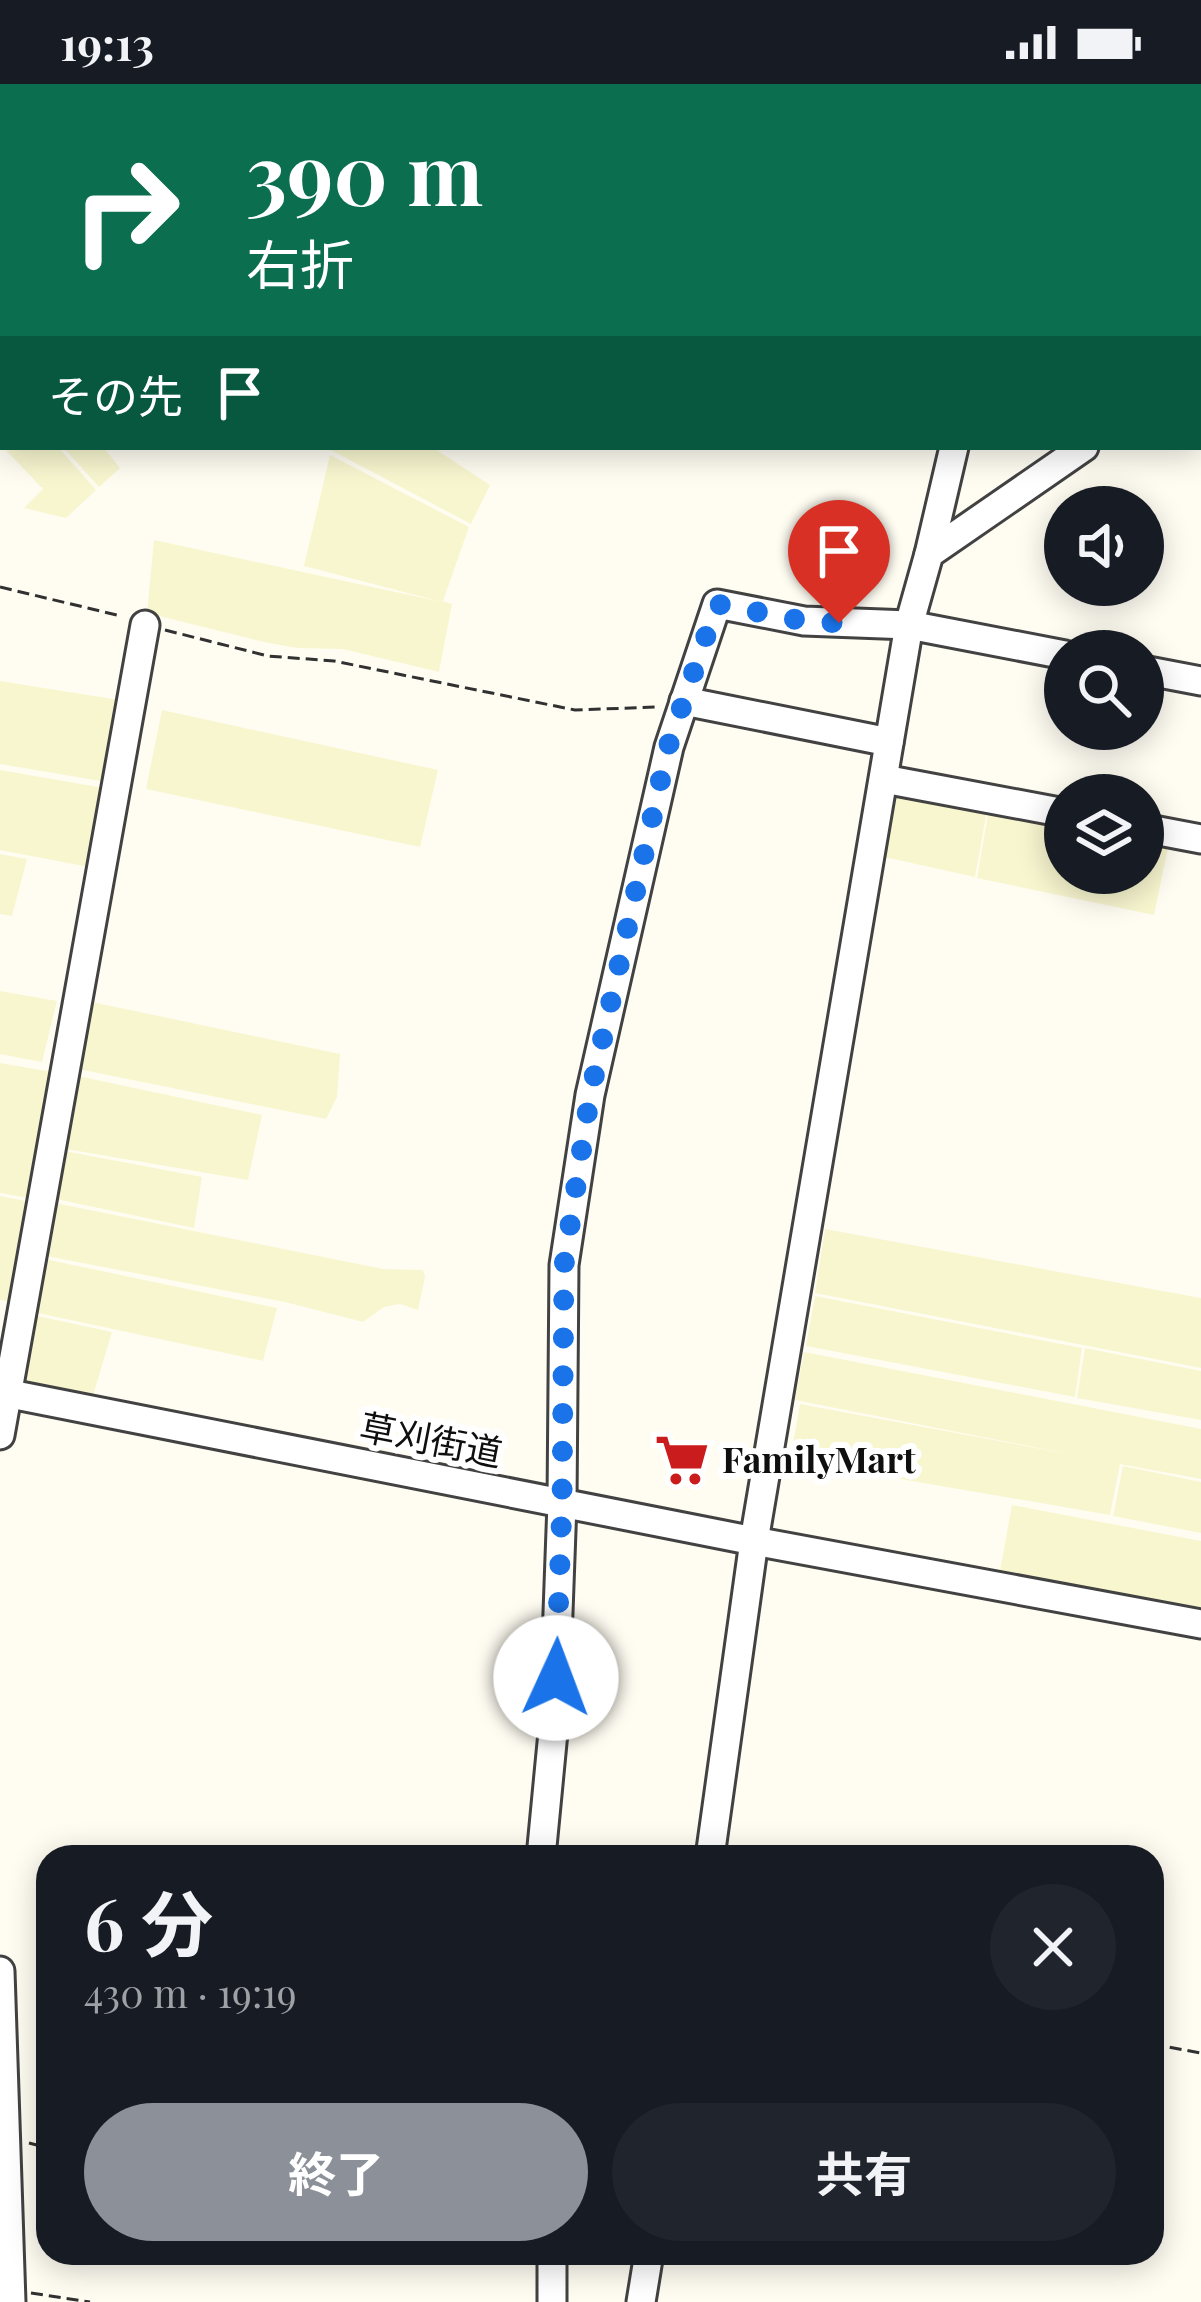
<!DOCTYPE html>
<html lang="ja">
<meta charset="utf-8">
<style>
body{margin:0;font-family:"Playfair Display","Noto Sans JP",serif;background:#20242c;color:#f1f3f6;height:100vh;display:flex;flex-direction:column;font-size:45px;white-space:nowrap}
*{box-sizing:border-box;margin:0}
p{font-size:39px;color:#9ea1a6}
.icon{flex:none;width:66px;height:66px;fill:none;stroke:currentColor;stroke-width:2;stroke-linecap:round;stroke-linejoin:round}
.map{position:relative;flex:1;overflow:hidden}
.side{position:absolute;left:36px;top:1761px;width:1128px;height:420px;display:flex;flex-direction:column;background:#171b24;border-radius:36px;box-shadow:0 6px 30px #0003}
.side>*{flex:none}
.banner{position:absolute;left:0px;top:0px;width:1203px;height:366px;box-shadow:0 6px 30px #0003;background:#0b6e4f;color:#fff;overflow:hidden}
.controls{position:absolute;left:1044px;top:402px;display:grid;gap:24px}
.controls a{display:grid;place-items:center;width:120px;height:120px;border-radius:50%;background:#171b24;box-shadow:0 6px 30px #0003;font-size:60px}
.pin{position:absolute;display:grid;place-items:center;width:102px;height:102px;color:#fff;margin:-123px -51px;border-radius:50% 50% 50% 0;rotate:-45deg;box-shadow:0 0 12px #0007}
.pin .icon{rotate:45deg}
.me{position:absolute;width:132px;margin:-66px;rotate:2deg;stroke-linejoin:round;filter:drop-shadow(0 0 9px #0008)}
.turn{display:flex;align-items:center;gap:42px;height:252px;padding:0 48px;font-size:54px}
.turn .icon{width:156px;height:156px;stroke-width:2.5}
.turn b{display:block;font-size:84px;line-height:102px}
.then{display:flex;align-items:center;height:114px;padding:0 48px;background:#0003;gap:24px;font-size:45px}
.round{display:grid;place-items:center;flex:none;width:126px;height:126px;border-radius:63px;background:#20242c}
.headline{display:flex;align-items:center;justify-content:space-between;height:204px;padding:0 48px}
h1{font-size:72px;font-weight:700;line-height:90px}
.action{display:flex;gap:24px;margin-top:auto;padding:24px 48px}
.action a{flex:1;height:138px;border-radius:72px;background:#8c9099;color:#fff;font-size:48px;font-weight:700;line-height:138px;text-align:center}
.action a+a{background:#20242c;color:#f1f3f6}
.status{display:flex;justify-content:space-between;align-items:center;height:84px;padding:0 60px;background:#171b24;direction:ltr}
.status svg{height:33px;fill:currentColor}
.map>svg:first-child{display:block}
</style>
<div class="status"><b>19:13</b><svg viewBox="0 0 49 12"><path d="M0 12V9h3v3zM5 12V6h3v6zM10 12V3h3v9zM15 12V0h3v12zM26 1h20v11H26zM47 4h2v5h-2z"/></svg></div>
<div class="map">
<svg width="1201" height="2218" viewBox="0 0 1201 2218">
<rect width="100%" height="100%" fill="#fffdf2"/>
<!-- farmland -->
<g fill="#f8f6cf">
<polygon points="3,363 58,363 96,406 66,434 24,424 43,405"/>
<polygon points="63,363 103,363 120,384 99,403"/>
<polygon points="325,363 432,363 490,401 471,440"/>
<polygon points="330,371 469,443 443,517 452,520 439,588 343,565 297,564 264,558 147,529 154,456 442,518 304,482"/>
<polygon points="0,597 119,616 106,698 0,680"/>
<polygon points="162,626 438,686 420,763 146,705"/>
<polygon points="0,686 104,704 89,783 0,766"/>
<polygon points="891,703 988,721 975,793 880,772"/>
<polygon points="990,719 1065,734 1065,789 1143,789 1143,749 1170,754 1154,831 977,794"/>
<polygon points="0,770 27,775 12,832 0,830"/>
<polygon points="0,907 57,917 42,978 0,970"/>
<polygon points="87,917 340,970 337,1013 326,1035 73,984"/>
<polygon points="0,979 52,988 29,1114 0,1109"/>
<polygon points="73,991 262,1031 248,1096 60,1064"/>
<polygon points="59,1066 202,1093 194,1144 51,1114"/>
<polygon points="0,1112 30,1118 12,1218 0,1216"/>
<polygon points="50,1118 383,1185 423,1186 425,1193 418,1226 400,1220 384,1223 363,1238 285,1218 41,1171"/>
<polygon points="825,1145 1201,1214 1201,1284 815,1209"/>
<polygon points="40,1174 277,1224 263,1277 33,1228"/>
<polygon points="815,1212 1082,1264 1075,1313 806,1262"/>
<polygon points="33,1231 112,1248 93,1311 18,1295"/>
<polygon points="1085,1264 1201,1287 1201,1336 1077,1314"/>
<polygon points="804,1268 1201,1345 1201,1395 1120,1380 1110,1431 790,1376 800,1320 1074,1371 795,1316"/>
<polygon points="1123,1382 1201,1398 1201,1449 1113,1432"/>
<polygon points="1012,1421 1201,1457 1201,1528 999,1492"/>
</g>
<g fill="none" stroke-linecap="round" stroke-linejoin="round">
<defs>
<g id="minor">
<polyline points="134,3 135,0"/>
<polyline points="1039,3 1040,0"/>
<polyline points="0,199 3,196"/>
<polyline points="1200,283 1201,283"/>
<polyline points="929,470 954,363"/>
<polyline points="1143,586 1201,597"/>
<polyline points="684,617 889,658"/>
<polyline points="884,695 1065,729"/>
<polyline points="1143,744 1201,755"/>
<polyline points="0,1308 754,1457 1201,1540"/>
<polyline points="0,1351 145,541"/>
<polyline points="541,1773 554,1638 562,1419 564,1181 590,1011 669,663 717,520 804,537 909,541 1065,571"/>
<polyline points="710,1773 754,1457 909,541 929,470 1084,363"/>
<polyline points="0,1887 11,2218"/>
<polyline points="552,2218 552,2169"/>
<polyline points="641,2218 649,2169"/>
</g>
</defs>
<!-- minor casing -->
<use href="#minor" stroke="#424242" stroke-width="33"/>
<!-- path -->
<g stroke="#313131" stroke-width="3" stroke-dasharray="12 6" stroke-linecap="butt">
<polyline points="409,0 412,3"/>
<polyline points="674,3 676,0"/>
<polyline points="0,503 121,532"/>
<polyline points="165,546 268,572 334,577 575,626 657,623"/>
<polyline points="1152,1960 1201,1969"/>
<polyline points="29,2059 48,2064"/>
<polyline points="31,2209 90,2218"/>
</g>
<!-- minor -->
<use href="#minor" stroke="#fff" stroke-width="27"/>
</g>
<g fill="none" stroke-linecap="round" stroke-linejoin="round">
<!-- route -->
<polyline stroke="#1a73e8" stroke-width="21" stroke-dasharray="0 37.8" points="556,1594 562,1419 564,1181 590,1011 668,663 717,520 804,537 839,539"/>
</g>
<!-- icons -->
<defs>
<symbol id="supermarket-bare" viewBox="-9 -9 18 18"><path d="M-6-5.5h2.5l.6 2H6L4.5 2H-2.5L-4.4-4H-6ZM-1.5 3.2a1.3 1.3 0 1 0 .1 0ZM3 3.2a1.3 1.3 0 1 0 .1 0Z" fill="#cb1c1d" stroke="#fff" stroke-width="2.5" paint-order="stroke"/></symbol>
</defs>
<g fill-rule="evenodd">
<use href="#supermarket-bare" x="644" y="1338" width="76" height="76"/>
</g>
<g text-anchor="middle" stroke-width="12" stroke-linejoin="round" paint-order="stroke">
<!-- street labels -->
<g font-size="36" fill="#0f0f0f" stroke="#fff">
<text transform="translate(431 1356) rotate(11)" y="13">草刈街道</text>
</g>
<!-- poi labels -->
<g font-size="36" font-weight="bold" fill="#0f0f0f" stroke="#fff" text-anchor="start">
<text x="722" y="1389">FamilyMart</text>
</g>
</g>
</svg>
<div class="controls">
<a><svg class="icon" aria-label="sound" viewBox="0 0 24 24"><path d="M4 9h4l5-4v14l-5-4H4zM17 9q2 3 0 6"/></svg></a>
<a><svg class="icon" aria-label="search" viewBox="0 0 24 24"><circle cx="10" cy="10" r="6"/><path d="M15 15l6 6"/></svg></a>
<a><svg class="icon" aria-label="layers" viewBox="0 0 24 24"><path d="M12 4l9 5-9 5-9-5zM3 14l9 5 9-5"/></svg></a>
</div>
<div class="pin" style="left:839px;top:539px;background:#d93025"><svg class="icon" aria-label="arrive" viewBox="0 0 24 24"><path d="M6 21V4h12l-3 4 3 4H6"/></svg></div>
<svg class="me" style="left:556px;top:1594px" viewBox="-20 -20 40 40"><circle r="19" fill="#fff"/><path d="M0-13L10 11 0 6-10 11z" fill="#1a73e8"/></svg>
<div class="banner">
<div class="turn"><svg class="icon" aria-label="right" viewBox="0 0 24 24"><path d="M7 20v-9h11M14 6l5 5-5 5"/></svg><div><b>390 m</b>右折</div></div>
<div class="then">その先<svg class="icon" aria-label="arrive" viewBox="0 0 24 24"><path d="M6 21V4h12l-3 4 3 4H6"/></svg></div>
</div>
<section class="side">
<div class="headline"><div><h1>6 分</h1><p>430 m · 19:19</p></div><a class="round"><svg class="icon" aria-label="close" viewBox="0 0 24 24"><path d="M6 6l12 12M18 6L6 18"/></svg></a></div>
<div class="action"><a>終了</a><a>共有</a></div>
</section>
</div>
